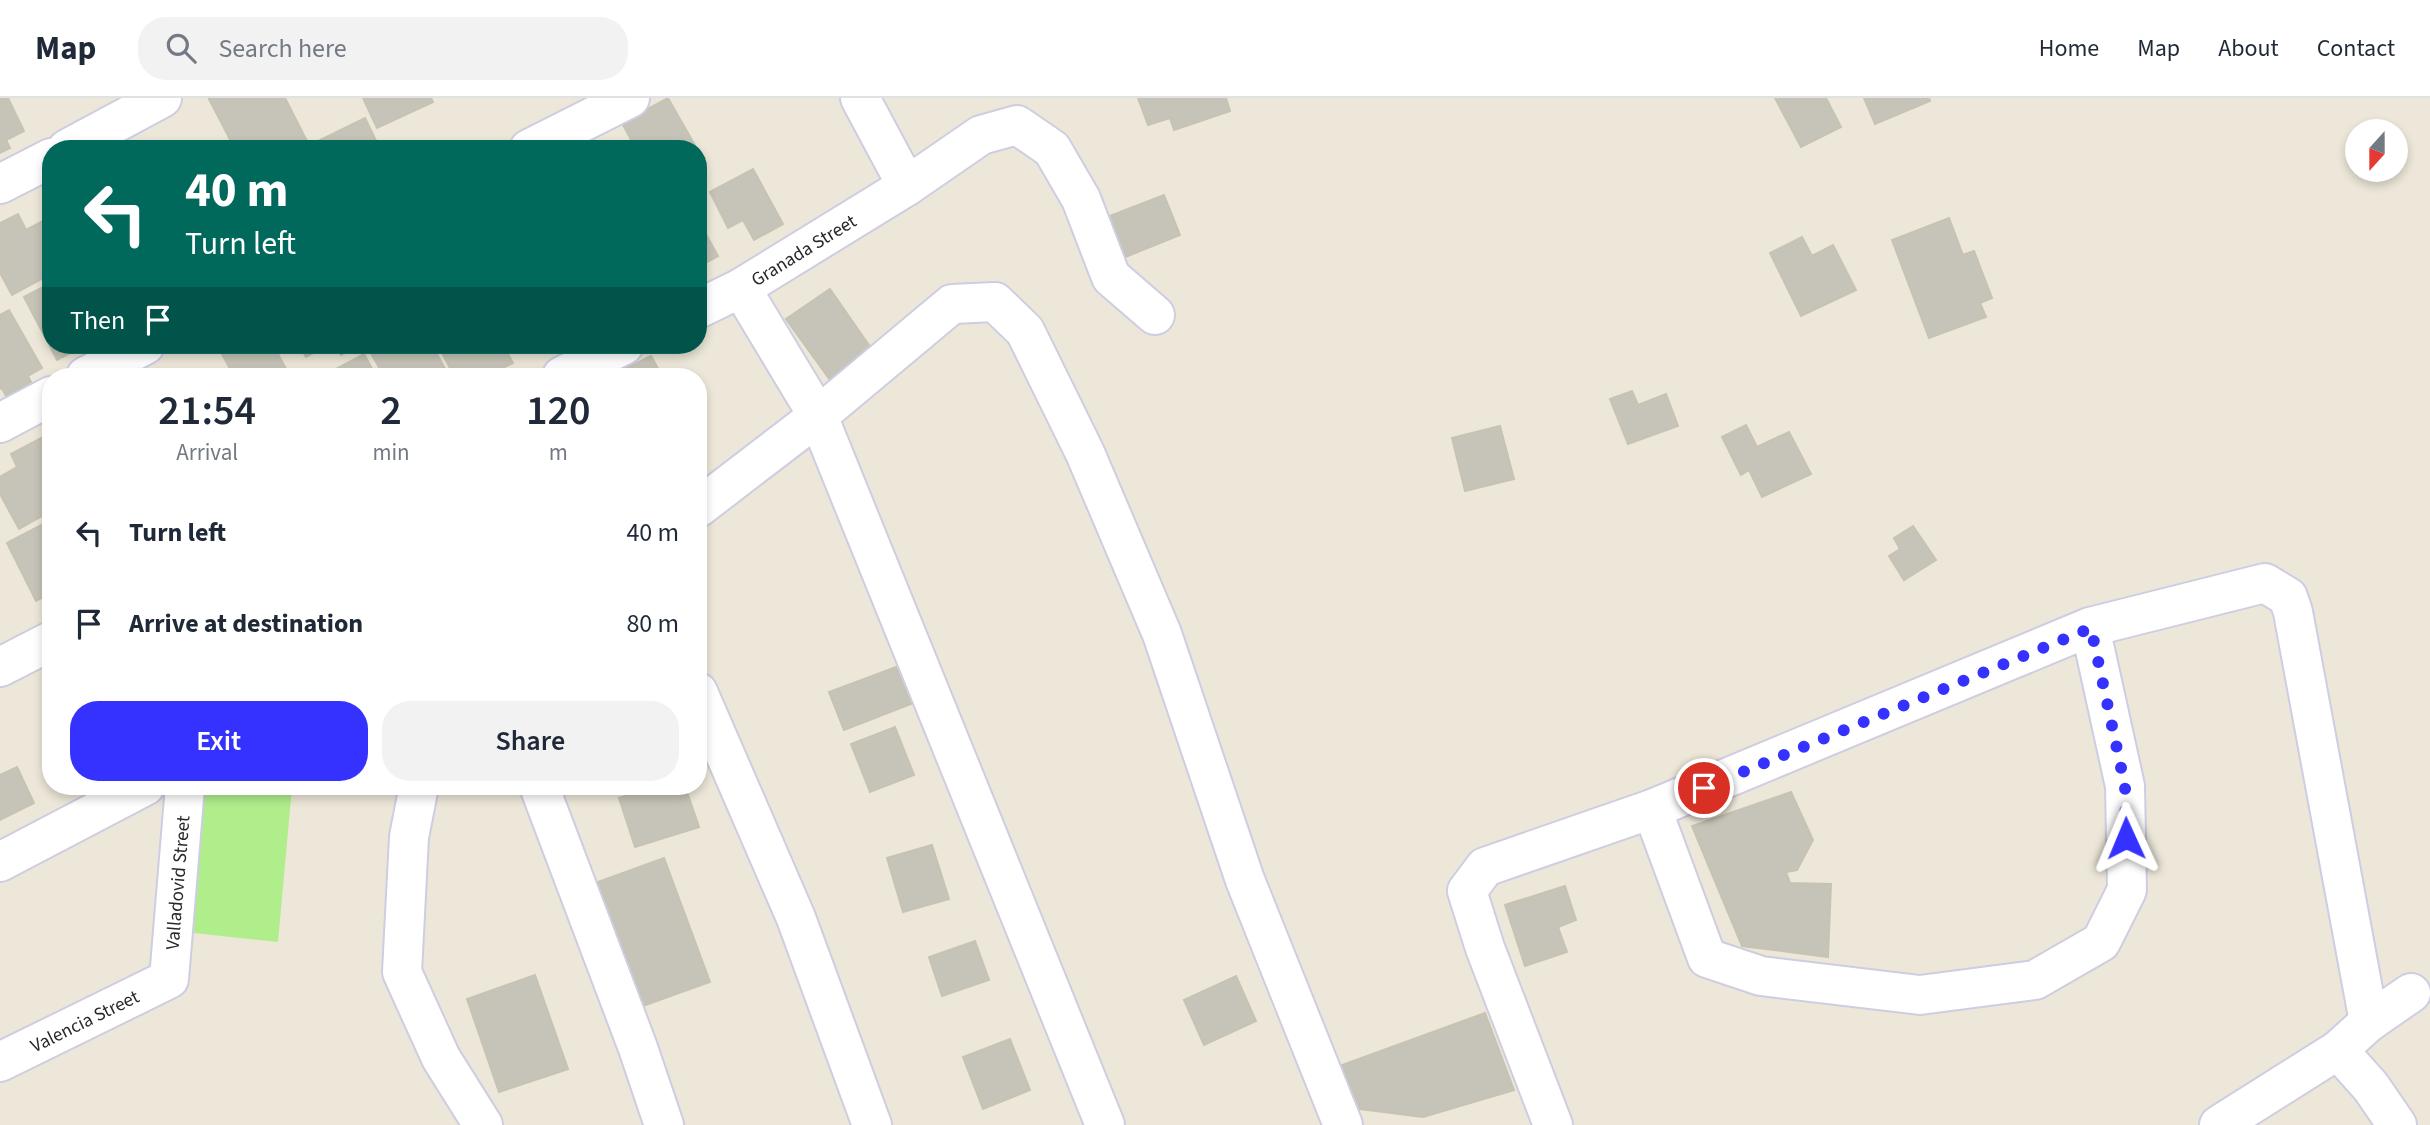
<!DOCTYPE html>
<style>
body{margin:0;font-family:"Source Sans 3",sans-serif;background:#f2f2f3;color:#1f2937;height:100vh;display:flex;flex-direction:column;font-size:26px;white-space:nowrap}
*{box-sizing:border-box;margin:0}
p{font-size:23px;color:#747a83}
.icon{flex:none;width:38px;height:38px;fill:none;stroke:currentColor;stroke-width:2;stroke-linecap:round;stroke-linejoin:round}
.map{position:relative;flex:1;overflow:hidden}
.drawer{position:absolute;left:42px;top:270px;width:665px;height:427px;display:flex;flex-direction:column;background:#fff;border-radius:28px;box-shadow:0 4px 10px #0003}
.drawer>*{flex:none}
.hud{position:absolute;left:42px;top:42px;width:665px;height:214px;border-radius:28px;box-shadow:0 4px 10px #0003;background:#00695c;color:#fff;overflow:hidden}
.needle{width:46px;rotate:201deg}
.tools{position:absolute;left:2345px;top:21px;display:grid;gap:14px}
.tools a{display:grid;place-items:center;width:63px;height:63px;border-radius:50%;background:#fff;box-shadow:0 4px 10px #0003;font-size:35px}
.pin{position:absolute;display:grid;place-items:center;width:60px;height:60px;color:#fff;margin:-30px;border:4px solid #fff;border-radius:50%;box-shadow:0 2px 7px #0007}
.me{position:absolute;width:77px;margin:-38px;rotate:359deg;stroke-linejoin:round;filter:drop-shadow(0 0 5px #0008)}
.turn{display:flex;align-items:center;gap:24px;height:147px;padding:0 28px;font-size:32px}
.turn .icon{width:91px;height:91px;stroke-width:2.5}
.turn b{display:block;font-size:49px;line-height:60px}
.then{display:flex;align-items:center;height:66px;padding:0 28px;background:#0003;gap:14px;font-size:26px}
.eta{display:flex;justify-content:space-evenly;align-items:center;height:119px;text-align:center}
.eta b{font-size:42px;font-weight:600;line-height:49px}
.button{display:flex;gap:14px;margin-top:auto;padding:14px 28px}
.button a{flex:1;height:80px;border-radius:28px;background:#3532ff;color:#fff;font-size:28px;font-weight:600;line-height:80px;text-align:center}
.button a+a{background:#f2f2f3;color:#1f2937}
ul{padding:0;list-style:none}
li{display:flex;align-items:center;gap:21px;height:91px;padding:0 28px}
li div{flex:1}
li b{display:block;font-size:26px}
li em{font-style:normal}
header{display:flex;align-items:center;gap:42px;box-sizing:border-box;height:98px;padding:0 35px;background:#fff;border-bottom:2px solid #e0e1e3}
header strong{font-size:33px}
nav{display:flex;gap:38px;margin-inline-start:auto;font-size:24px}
.search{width:490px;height:63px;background:#f2f2f3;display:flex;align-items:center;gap:18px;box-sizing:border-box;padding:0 24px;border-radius:28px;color:#747a83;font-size:26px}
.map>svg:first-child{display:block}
</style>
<header>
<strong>Map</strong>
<div class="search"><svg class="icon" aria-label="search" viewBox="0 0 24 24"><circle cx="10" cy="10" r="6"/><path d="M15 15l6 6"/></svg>Search here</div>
<nav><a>Home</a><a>Map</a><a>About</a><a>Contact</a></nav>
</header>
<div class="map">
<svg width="2430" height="1027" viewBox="0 0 2430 1027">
<rect width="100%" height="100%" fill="#ece7d8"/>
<!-- pitch -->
<polygon fill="#b0ee8c" points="199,688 292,689 278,844 185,834"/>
<!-- building -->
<g fill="#c6c4b8" stroke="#c7c3b2" stroke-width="2">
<polygon points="0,0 8,0 24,33 6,42 10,50 0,55"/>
<polygon points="212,0 285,0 308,45 297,51 235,51 209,1"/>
<polygon points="363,0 431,0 433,4 377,30"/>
<polygon points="668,0 697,51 636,51 622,25"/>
<polygon points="1138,0 1226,0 1230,13 1174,32 1170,20 1148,27"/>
<polygon points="1775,0 1826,0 1841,29 1801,49"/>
<polygon points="1864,0 1929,0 1930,3 1875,26"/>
<polygon points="365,20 380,51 312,51 310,47"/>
<polygon points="753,71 783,126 754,142 743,122 728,130 710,94"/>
<polygon points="1164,97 1180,137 1123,160 1107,119"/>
<polygon points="18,116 26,132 43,123 51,137 51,176 12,197 0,175 0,125"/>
<polygon points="1949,120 1963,157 1974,153 1992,200 1980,205 1986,219 1929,240 1892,142"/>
<polygon points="698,122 718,158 698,169"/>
<polygon points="1802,139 1812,158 1833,147 1856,192 1801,218 1770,155"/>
<polygon points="51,185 51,247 106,247 88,257 83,248 57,262 24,199"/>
<polygon points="830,191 873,253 830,282 786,221"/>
<polygon points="9,212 42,270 28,278 31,284 6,298 2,290 0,291 0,217"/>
<polygon points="217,247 273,247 290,278 234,278"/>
<polygon points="299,247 328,247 306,259"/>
<polygon points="334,247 359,247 341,257"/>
<polygon points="374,247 432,247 449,278 384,278 368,250"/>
<polygon points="438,247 503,247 513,265 486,278 454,278"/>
<polygon points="364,256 376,278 323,278"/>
<polygon points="651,258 662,278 610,278"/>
<polygon points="1632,293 1638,307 1666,296 1678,328 1628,346 1610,301"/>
<polygon points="1746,327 1757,349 1789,334 1811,376 1762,399 1749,372 1741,377 1722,339"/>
<polygon points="1500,328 1514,381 1465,393 1452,340"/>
<polygon points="43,339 51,354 51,413 19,431 0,396 0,379 17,369 11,356"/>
<polygon points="51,422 51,495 36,503 7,445"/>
<polygon points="1913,428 1936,462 1904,482 1889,458 1900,451 1894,440"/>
<polygon points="896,569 911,606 844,632 829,594"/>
<polygon points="895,629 914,677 870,694 851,646"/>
<polygon points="17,669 34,705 0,722 0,677"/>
<polygon points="659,688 685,688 699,729 635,749 619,700"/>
<polygon points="1791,694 1813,742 1797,772 1786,774 1790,785 1831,786 1828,859 1742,848 1692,728"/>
<polygon points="932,747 949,801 903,814 887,760"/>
<polygon points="664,760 710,884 640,909 595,785"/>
<polygon points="1565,788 1576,822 1558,829 1567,854 1525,868 1505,807"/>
<polygon points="975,843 989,882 942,898 929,859"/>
<polygon points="535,877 568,971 499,994 467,901"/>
<polygon points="1236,878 1256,923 1204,947 1184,902"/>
<polygon points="1485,915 1514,992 1423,1019 1360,1011 1342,967"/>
<polygon points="1010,941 1030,992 983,1011 963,959"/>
</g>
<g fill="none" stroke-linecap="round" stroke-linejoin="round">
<defs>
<g id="minor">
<polyline points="860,0 907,88"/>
<polyline points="67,51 162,0"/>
<polyline points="529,51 630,0"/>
<polyline points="0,86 51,60"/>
<polyline points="741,190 818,318 1105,1027"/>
<path id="s1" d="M 698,211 L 741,190 L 907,88 L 981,37 L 1017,27 L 1052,51 L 1081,101 L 1111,179 L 1155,217"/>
<polyline points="86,278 145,247"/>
<polyline points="562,278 624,247"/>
<polyline points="0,325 51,298"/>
<polyline points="698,410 818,318 952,206 995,204 1025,233 1085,355 1162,536 1245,782 1343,1027"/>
<polyline points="0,569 51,543"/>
<polyline points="698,594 796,820 872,1027"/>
<polyline points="419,688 409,739 402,874 441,960 483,1027"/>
<polyline points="539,688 638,950 664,1027"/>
<polyline points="1652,711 1707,860 1761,878 1920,897 2035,882 2101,844 2127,792 2125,688 2090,529"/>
<polyline points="0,764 145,688"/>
<polyline points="2338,952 2371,989 2397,1027"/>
<path id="s2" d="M 0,964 L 169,881 L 185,688"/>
<polyline points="1553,1027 1485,850 1467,793 1485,769 1652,711 2090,529 2265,485 2288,499 2293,514 2369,924"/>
<polyline points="2219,1027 2338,952 2369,924 2411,895"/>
</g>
</defs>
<!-- minor casing -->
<use href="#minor" stroke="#cecde2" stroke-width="42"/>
<!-- minor -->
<use href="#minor" stroke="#fff" stroke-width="38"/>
</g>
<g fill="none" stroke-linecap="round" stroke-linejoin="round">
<!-- route -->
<polyline stroke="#3532ff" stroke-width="12" stroke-dasharray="0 21.6" points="1704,690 2091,530 2125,688 2126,740"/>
</g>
<g text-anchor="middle" stroke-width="5" stroke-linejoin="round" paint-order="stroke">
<!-- street labels -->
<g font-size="19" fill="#282828" stroke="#fff">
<text dy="7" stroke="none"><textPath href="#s1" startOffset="121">Granada Street</textPath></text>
<text dy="7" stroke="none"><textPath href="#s2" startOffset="285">Valladovid Street</textPath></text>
<text dy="7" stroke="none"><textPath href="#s2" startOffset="94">Valencia Street</textPath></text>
</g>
</g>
</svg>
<div class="tools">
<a><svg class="needle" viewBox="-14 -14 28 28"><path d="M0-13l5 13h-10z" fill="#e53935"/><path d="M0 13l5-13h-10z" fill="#747a83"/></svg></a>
</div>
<div class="pin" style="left:1704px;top:690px;background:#d93025"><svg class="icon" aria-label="arrive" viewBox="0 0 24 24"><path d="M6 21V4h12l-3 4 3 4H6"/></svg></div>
<svg class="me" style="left:2126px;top:740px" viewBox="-20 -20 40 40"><path d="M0-17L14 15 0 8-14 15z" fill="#3532ff" stroke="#fff" stroke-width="4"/></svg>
<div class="hud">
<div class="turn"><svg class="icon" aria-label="left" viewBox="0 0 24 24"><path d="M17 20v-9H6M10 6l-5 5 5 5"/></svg><div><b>40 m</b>Turn left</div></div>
<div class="then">Then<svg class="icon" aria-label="arrive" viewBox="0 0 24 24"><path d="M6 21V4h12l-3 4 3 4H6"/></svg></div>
</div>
<section class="drawer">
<div class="eta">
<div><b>21:54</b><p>Arrival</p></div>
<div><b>2</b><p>min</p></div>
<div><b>120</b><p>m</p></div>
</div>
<ul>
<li><svg class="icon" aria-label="left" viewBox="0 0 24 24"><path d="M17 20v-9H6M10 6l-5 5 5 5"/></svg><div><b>Turn left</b></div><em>40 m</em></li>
<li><svg class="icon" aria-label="arrive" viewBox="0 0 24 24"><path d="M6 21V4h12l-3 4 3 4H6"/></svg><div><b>Arrive at destination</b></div><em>80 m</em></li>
</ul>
<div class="button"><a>Exit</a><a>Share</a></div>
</section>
</div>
